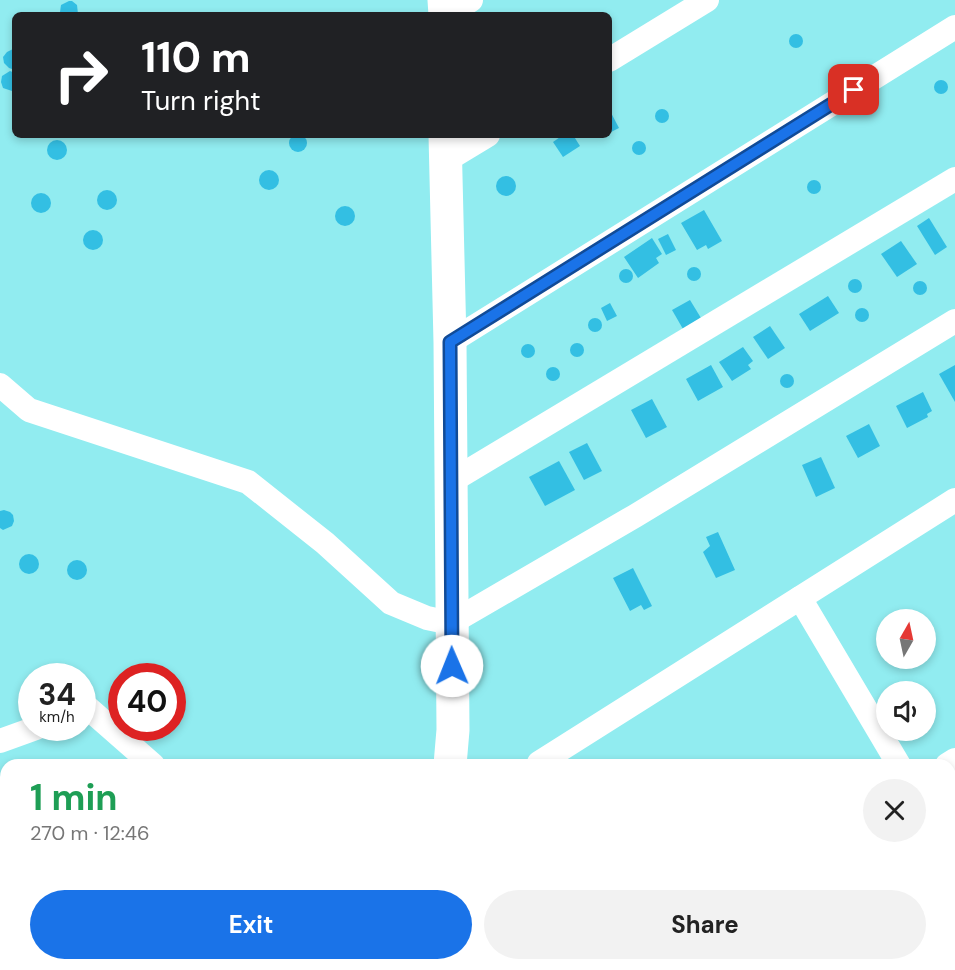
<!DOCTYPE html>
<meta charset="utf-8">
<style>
body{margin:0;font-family:"DM Sans",sans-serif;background:#f2f2f2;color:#222;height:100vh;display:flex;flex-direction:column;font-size:22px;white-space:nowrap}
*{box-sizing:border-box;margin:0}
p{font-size:20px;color:#767676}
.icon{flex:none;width:33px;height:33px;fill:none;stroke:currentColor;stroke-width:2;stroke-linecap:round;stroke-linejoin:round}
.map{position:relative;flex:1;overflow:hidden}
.drawer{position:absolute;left:0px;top:759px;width:956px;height:212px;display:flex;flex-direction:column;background:#fff;border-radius:18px 18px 0 0;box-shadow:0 3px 9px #0003}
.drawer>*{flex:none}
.top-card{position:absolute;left:12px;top:12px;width:600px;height:126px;border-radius:9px;box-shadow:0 3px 9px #0003;background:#202124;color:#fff;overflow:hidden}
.needle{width:39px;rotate:9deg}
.tools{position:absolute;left:876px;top:609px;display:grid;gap:12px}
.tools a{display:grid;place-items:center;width:60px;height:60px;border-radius:50%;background:#fff;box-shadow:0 3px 9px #0003;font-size:30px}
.speed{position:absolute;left:18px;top:663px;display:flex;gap:12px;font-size:30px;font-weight:700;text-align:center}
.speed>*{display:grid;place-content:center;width:78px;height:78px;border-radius:50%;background:#fff;box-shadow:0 3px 9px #0003;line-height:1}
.speed small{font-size:15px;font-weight:400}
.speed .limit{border:9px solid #d22;background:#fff;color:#111}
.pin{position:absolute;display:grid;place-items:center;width:51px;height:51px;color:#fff;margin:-26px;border-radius:12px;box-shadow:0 3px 9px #0006}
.me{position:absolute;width:66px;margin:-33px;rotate:359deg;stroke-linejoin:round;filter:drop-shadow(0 0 4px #0008)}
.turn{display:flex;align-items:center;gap:21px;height:126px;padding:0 30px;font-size:27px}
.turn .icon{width:78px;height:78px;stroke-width:2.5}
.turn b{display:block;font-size:42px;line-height:51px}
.round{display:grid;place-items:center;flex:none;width:63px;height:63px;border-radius:32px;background:#f2f2f2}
.summary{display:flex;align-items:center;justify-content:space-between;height:102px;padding:0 30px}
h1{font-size:36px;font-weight:700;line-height:45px;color:#1e9e55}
.primary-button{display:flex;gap:12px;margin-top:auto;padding:12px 30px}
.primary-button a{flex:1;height:69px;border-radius:36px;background:#1a73e8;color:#fff;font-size:24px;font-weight:700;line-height:69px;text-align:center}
.primary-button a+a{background:#f2f2f2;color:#222}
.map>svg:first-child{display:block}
</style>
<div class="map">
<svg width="955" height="970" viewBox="0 0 955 970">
<rect width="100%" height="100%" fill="#91ecf0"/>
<!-- building -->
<g fill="#33bfe3">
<polygon points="69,1 72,1 77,5 78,14 60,15 60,12 61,5"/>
<circle cx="796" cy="41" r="7"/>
<polygon points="13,49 15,50 15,68 12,69 9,68 4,63 3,57 7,52"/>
<polygon points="10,71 15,73 15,89 12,91 3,88 1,82 2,76"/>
<circle cx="941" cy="87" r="7"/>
<polygon points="609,109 619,128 609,133"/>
<circle cx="662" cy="116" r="7"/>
<circle cx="298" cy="143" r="9"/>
<polygon points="563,135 573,135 580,146 563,157 553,142"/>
<circle cx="57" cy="150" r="10"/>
<circle cx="639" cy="148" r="7"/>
<circle cx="269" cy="180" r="10"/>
<circle cx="506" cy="186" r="10"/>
<circle cx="814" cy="187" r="7"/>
<circle cx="107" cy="200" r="10"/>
<circle cx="41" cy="203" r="10"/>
<circle cx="345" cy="216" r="10"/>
<polygon points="704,210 722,241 708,249 706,245 697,250 681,223"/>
<polygon points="929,218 947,247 935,255 917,226"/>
<circle cx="93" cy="240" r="10"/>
<polygon points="668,234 676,250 666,255 658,239"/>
<polygon points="652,238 662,254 656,258 659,263 638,278 624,257"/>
<polygon points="901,241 917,264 897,277 881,254"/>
<circle cx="694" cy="274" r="7"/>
<circle cx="626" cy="276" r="7"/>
<circle cx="855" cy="286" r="7"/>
<circle cx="920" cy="288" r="7"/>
<polygon points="828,296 839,313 810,331 799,314"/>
<polygon points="690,300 701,318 683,329 672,310"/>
<polygon points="610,303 617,316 607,321 601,308"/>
<circle cx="862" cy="315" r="7"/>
<circle cx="595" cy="325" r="7"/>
<polygon points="770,326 785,348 768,359 753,337"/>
<circle cx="577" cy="350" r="7"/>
<circle cx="528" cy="351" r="7"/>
<polygon points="743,347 753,361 748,365 751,369 732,381 719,362"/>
<polygon points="711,365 723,387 698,401 686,379"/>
<polygon points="955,365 955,402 939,374"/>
<circle cx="553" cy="374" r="7"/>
<circle cx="787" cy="381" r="7"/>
<polygon points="923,392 932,411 927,414 928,417 907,428 896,406"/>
<polygon points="652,399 667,427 646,438 631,410"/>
<polygon points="869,424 880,446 858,458 846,436"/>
<polygon points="587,443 602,471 584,480 569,452"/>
<polygon points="821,457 835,488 816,497 802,465"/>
<polygon points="559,461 575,490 545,506 529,477"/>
<polygon points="4,510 10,512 13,515 14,521 12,526 3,530 0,528 0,511"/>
<polygon points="718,532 735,570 716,578 703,552 710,546 706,537"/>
<circle cx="29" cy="564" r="10"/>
<circle cx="77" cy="570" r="10"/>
<polygon points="633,568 652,606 644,610 641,605 630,611 613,578"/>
<polygon points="0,805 6,814 6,832 0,836"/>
<polygon points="194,964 221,964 212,970 198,970"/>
</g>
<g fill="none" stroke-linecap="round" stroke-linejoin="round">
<!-- street -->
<g stroke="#fff" stroke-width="24">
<polyline points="447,15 471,0"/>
<polyline points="609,60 707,0"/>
<polyline points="445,161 488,135"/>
<polyline points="450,342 955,27"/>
<polyline points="0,385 29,410 248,482 325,543 391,603 427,618 451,623 635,516 955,321"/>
<polyline points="450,482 955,179"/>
<polyline points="800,598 899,765"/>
<polyline points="82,710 88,708 153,765"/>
<polyline points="0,741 36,728"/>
<polyline points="539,763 955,500"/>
<polyline points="947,765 955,760"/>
<polyline points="950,849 955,859"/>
<polyline points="950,909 955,907"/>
<polyline points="310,964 314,970"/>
<polyline points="815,970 827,964"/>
</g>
<!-- secondary -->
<g stroke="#fff" stroke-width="33">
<polyline points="444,0 445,15"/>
<polyline points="445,135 450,342 453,730 450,765"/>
<polyline points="418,970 420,964"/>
</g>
</g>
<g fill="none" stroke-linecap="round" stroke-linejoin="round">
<defs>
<polyline id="route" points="452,666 450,342 854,90"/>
</defs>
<!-- route casing -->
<use href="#route" stroke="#114b97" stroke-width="15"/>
<!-- route -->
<use href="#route" stroke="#1a73e8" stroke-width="10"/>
</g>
</svg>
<div class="tools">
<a><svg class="needle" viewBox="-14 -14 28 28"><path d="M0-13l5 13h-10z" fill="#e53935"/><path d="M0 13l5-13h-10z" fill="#767676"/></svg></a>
<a><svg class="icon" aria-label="sound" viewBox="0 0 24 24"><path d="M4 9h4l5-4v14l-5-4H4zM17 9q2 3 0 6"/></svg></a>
</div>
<div class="speed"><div>34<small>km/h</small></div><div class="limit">40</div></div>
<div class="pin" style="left:854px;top:90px;background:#d93025"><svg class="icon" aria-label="arrive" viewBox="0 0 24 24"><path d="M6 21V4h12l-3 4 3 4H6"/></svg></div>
<svg class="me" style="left:452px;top:666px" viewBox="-20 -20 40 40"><circle r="19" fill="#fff"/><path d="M0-13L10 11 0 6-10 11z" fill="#1a73e8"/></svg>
<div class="top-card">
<div class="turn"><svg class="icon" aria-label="right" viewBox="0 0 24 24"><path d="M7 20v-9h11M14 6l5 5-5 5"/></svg><div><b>110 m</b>Turn right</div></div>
</div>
<section class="drawer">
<div class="summary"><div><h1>1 min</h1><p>270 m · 12:46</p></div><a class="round"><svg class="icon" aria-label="close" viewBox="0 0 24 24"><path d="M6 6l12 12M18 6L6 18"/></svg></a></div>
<div class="primary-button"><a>Exit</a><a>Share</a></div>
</section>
</div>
